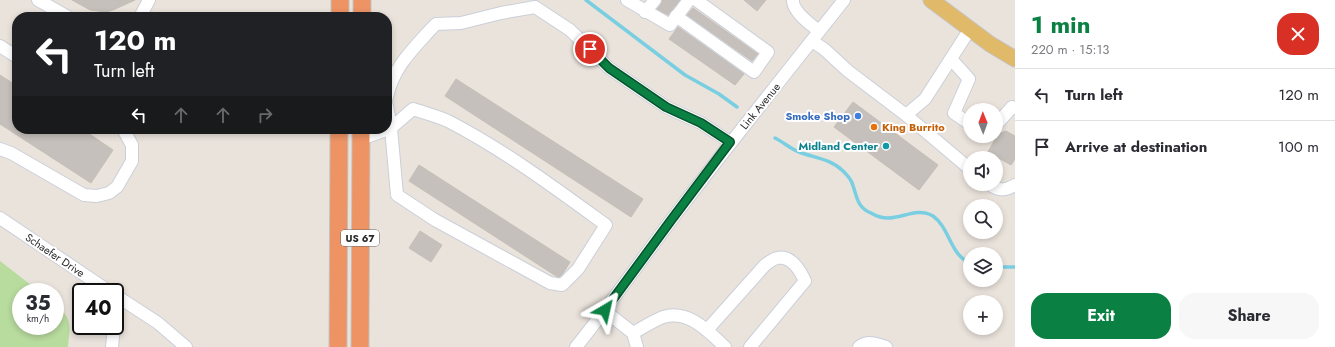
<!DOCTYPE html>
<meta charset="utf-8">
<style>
body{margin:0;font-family:Jost,sans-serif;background:#f7f7f7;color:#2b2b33;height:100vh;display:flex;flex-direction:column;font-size:15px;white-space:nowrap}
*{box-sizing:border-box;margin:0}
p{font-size:13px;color:#7c7c81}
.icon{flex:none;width:22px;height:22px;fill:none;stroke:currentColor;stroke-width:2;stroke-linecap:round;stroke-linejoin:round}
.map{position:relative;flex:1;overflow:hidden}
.details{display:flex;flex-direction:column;background:#fff;width:320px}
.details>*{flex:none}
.top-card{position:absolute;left:12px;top:12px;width:380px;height:122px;border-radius:16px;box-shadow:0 2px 6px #0003;background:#202124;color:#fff;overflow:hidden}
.needle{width:26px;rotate:359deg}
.controls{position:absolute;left:963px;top:103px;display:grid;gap:8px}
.controls a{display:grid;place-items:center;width:40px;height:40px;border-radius:50%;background:#fff;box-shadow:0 2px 6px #0003;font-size:20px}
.speed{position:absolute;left:12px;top:283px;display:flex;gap:8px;font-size:20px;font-weight:700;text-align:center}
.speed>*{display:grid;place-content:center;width:52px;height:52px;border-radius:50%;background:#fff;box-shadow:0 2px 6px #0003;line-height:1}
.speed small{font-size:10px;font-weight:400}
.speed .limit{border:2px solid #111;border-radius:6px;background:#fff;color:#111}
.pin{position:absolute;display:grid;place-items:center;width:34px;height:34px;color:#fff;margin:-17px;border:2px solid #fff;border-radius:50%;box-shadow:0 1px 4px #0007}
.me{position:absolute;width:44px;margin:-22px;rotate:36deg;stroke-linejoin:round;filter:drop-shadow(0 0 3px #0008)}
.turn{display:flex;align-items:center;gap:14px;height:84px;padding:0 16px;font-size:18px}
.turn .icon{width:52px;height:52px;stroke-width:2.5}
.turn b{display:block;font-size:28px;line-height:34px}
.lanes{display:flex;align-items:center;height:38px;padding:0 16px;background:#0003;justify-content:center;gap:20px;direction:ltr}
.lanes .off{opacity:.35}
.round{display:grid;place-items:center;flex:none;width:42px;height:42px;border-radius:16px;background:#f7f7f7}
.overview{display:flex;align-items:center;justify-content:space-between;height:68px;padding:0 16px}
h1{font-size:24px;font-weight:700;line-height:30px;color:#0b8043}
.cta{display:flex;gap:8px;margin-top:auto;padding:8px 16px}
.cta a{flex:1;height:46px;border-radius:16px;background:#0b8043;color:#fff;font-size:16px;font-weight:700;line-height:46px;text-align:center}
.cta a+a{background:#f7f7f7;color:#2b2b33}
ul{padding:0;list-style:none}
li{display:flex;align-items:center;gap:12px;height:52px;padding:0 16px;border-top:1px solid #e1e1e2}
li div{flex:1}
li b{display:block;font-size:15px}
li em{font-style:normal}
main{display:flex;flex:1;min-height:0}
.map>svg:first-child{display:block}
</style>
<main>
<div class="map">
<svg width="1015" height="347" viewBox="0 0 1015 347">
<rect width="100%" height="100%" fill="#eae3dc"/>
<!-- green -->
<path fill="#b8db9e" d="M 0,261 L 40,292 L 21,292 L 21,326 L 55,326 L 55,304 C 73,318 70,326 68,347 L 0,347 Z"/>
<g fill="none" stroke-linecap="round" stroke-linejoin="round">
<!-- stream -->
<g stroke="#79cfe1" stroke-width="3.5">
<polyline points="586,0 685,75 719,94 737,107"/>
<path d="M 775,138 C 783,142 791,149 799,152 C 815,158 831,159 843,171 C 846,174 851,179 852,183 C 857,195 856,207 871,213 C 876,216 882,218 888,218 C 903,218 918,207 933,216 C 950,228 950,255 970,263"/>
<polyline points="996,267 1015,267"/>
</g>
</g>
<!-- building -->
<g fill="#c5c0bc" stroke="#c5beb6">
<polygon points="72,0 135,0 113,10 106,12 90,10"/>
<polygon points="662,0 680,0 668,15 657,9 661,4"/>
<polygon points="744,0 766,0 757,11"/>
<polygon points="693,8 758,54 752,61 687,15"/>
<polygon points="678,27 744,74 735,85 669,39"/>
<polygon points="0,75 17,86 17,129 82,129 113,150 91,183 0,124"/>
<polygon points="456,79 643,199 631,217 445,96"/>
<polygon points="853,102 938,165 919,190 834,127"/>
<polygon points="1006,131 1015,136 1015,159 1011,165 988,152 998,134"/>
<polygon points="419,165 570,262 562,275 559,277 556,276 409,181"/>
<polygon points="420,231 442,245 431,262 409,248"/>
</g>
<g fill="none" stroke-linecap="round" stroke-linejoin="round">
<defs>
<g id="minor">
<polyline points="38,0 68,17"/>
<polyline points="627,0 670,25 689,0"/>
<path d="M 793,0 C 792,11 811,25 819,31"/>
<polyline points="645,12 655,0"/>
<polyline points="676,16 754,72 768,52 696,0"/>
<polyline points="140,17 149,0"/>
<polyline points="812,41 824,49 848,71 906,115 925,99 970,29"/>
<polyline points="0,46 17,57"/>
<polyline points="951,59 969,79 954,113 970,124"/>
<path d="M 387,97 C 393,68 412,50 431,29 L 436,24 L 461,23 L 501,13 L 535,7 L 570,30 L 609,68 L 666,107 L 701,123 L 730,142"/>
<polyline points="906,115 970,169"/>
<polyline points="996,125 1012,107 1015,108"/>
<path d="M 361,139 L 391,128 L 413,109 C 425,113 437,116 448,121 C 504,150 555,188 606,225 L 578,269 L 562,285 L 550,283 L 435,220 L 397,195 L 391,128 L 387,106"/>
<polyline points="0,149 11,153 84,195 97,196 109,193 117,187 132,161 132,145 123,129"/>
<path d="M 989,184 C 999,191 1005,191 1015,185"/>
<polyline points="0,218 110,292"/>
<polyline points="115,295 158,323 186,347"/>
<polyline points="605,311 633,333 637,347"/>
<polyline points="115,320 118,297"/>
<path d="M 707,330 L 765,265 C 769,262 773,259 777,258 C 791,255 800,270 805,281 L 750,347"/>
<path d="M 633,333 C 642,328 653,321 663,317 C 689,309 709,332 725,347"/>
<polyline points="112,347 114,326"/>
<path d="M 576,347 C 614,300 648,250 685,202 C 737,134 791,67 844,0"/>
<path d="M 859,347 C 868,340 877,344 886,347"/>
</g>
<polyline id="major" points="931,0 990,44 1015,59"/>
<g id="highway">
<polyline points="340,17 340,0"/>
<polyline points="362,17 362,0"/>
<polyline points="338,347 339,129"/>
<polyline points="360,347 361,129"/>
</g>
</defs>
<!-- minor casing -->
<use href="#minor" stroke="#cbcfd9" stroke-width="14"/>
<!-- major casing -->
<use href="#major" stroke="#c3c3c3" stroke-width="17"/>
<!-- highway casing -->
<use href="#highway" stroke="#c3c3c3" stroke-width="19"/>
<!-- minor -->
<use href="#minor" stroke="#fff" stroke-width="12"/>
<!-- major -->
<use href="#major" stroke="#e1ba69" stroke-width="15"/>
<!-- highway -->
<use href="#highway" stroke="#ed9364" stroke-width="17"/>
</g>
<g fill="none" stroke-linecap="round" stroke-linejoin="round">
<defs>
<polyline id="route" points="590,49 609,68 666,107 701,123 730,142 672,219 605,310"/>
</defs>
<!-- route casing -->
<use href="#route" stroke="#07532c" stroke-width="10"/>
<!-- route -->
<use href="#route" stroke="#0b8043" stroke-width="7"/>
</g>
<!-- markers -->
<circle fill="#3f7fe0" stroke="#fff" stroke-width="1.5" cx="858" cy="116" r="4"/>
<circle fill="#e8710a" stroke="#fff" stroke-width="1.5" cx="874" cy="127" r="4"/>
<circle fill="#0f9aa8" stroke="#fff" stroke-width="1.5" cx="886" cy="146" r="4"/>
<g text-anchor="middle" stroke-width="4" stroke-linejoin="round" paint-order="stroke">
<!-- shield labels -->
<rect fill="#fff" stroke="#696969" stroke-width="1" x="341" y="230" width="38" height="16" rx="3"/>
<g font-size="10" font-weight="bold" fill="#292929">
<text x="360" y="242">US 67</text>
</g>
<!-- street labels -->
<g font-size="11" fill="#292929" stroke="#fff">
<text transform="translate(760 106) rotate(-51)" y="4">Link Avenue</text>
<text transform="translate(55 255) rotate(34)" y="4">Schaefer Drive</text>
</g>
<!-- shop labels -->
<g font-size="11" font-weight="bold" fill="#366cbe" stroke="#fff" text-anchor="end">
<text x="850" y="120">Smoke Shop</text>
</g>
<!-- food labels -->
<g font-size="11" font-weight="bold" fill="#c56008" stroke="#fff" text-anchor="start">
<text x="882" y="131">King Burrito</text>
</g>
<!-- culture labels -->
<g font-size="11" font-weight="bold" fill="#0d838f" stroke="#fff" text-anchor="end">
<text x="878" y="150">Midland Center</text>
</g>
</g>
</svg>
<div class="controls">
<a><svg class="needle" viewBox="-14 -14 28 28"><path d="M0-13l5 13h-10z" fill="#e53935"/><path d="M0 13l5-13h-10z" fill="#7c7c81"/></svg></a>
<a><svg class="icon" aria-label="sound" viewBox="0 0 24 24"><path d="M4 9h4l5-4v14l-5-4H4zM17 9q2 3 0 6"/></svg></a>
<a><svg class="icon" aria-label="search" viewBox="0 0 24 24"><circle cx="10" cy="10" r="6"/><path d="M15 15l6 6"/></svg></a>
<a><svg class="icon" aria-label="layers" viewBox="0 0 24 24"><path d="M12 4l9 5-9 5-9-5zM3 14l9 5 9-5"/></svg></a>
<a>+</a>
</div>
<div class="speed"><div>35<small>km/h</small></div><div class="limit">40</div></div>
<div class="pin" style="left:590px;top:49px;background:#d93025"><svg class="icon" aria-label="arrive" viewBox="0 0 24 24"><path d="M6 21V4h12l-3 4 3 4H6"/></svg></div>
<svg class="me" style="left:605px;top:310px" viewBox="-20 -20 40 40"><path d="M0-17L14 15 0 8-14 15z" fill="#0b8043" stroke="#fff" stroke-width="4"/></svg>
<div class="top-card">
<div class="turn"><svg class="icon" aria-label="left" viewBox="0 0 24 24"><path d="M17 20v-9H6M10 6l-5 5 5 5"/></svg><div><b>120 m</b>Turn left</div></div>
<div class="lanes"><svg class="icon" aria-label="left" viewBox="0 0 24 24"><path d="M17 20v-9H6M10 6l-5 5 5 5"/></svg><svg class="icon off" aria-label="ahead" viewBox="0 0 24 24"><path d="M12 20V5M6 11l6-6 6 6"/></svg><svg class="icon off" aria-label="ahead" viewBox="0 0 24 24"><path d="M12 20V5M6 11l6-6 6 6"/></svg><svg class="icon off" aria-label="right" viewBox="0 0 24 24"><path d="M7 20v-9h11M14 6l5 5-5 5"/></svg></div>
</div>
</div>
<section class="details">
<div class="overview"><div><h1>1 min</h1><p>220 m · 15:13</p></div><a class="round" style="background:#d93025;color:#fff"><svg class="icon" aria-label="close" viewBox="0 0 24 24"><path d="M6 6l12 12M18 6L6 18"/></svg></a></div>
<ul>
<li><svg class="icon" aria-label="left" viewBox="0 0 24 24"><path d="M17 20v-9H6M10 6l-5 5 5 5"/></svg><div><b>Turn left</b></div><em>120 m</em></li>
<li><svg class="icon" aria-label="arrive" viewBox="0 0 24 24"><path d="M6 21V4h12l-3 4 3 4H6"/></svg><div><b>Arrive at destination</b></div><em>100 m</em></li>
</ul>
<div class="cta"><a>Exit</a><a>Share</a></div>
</section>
</main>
